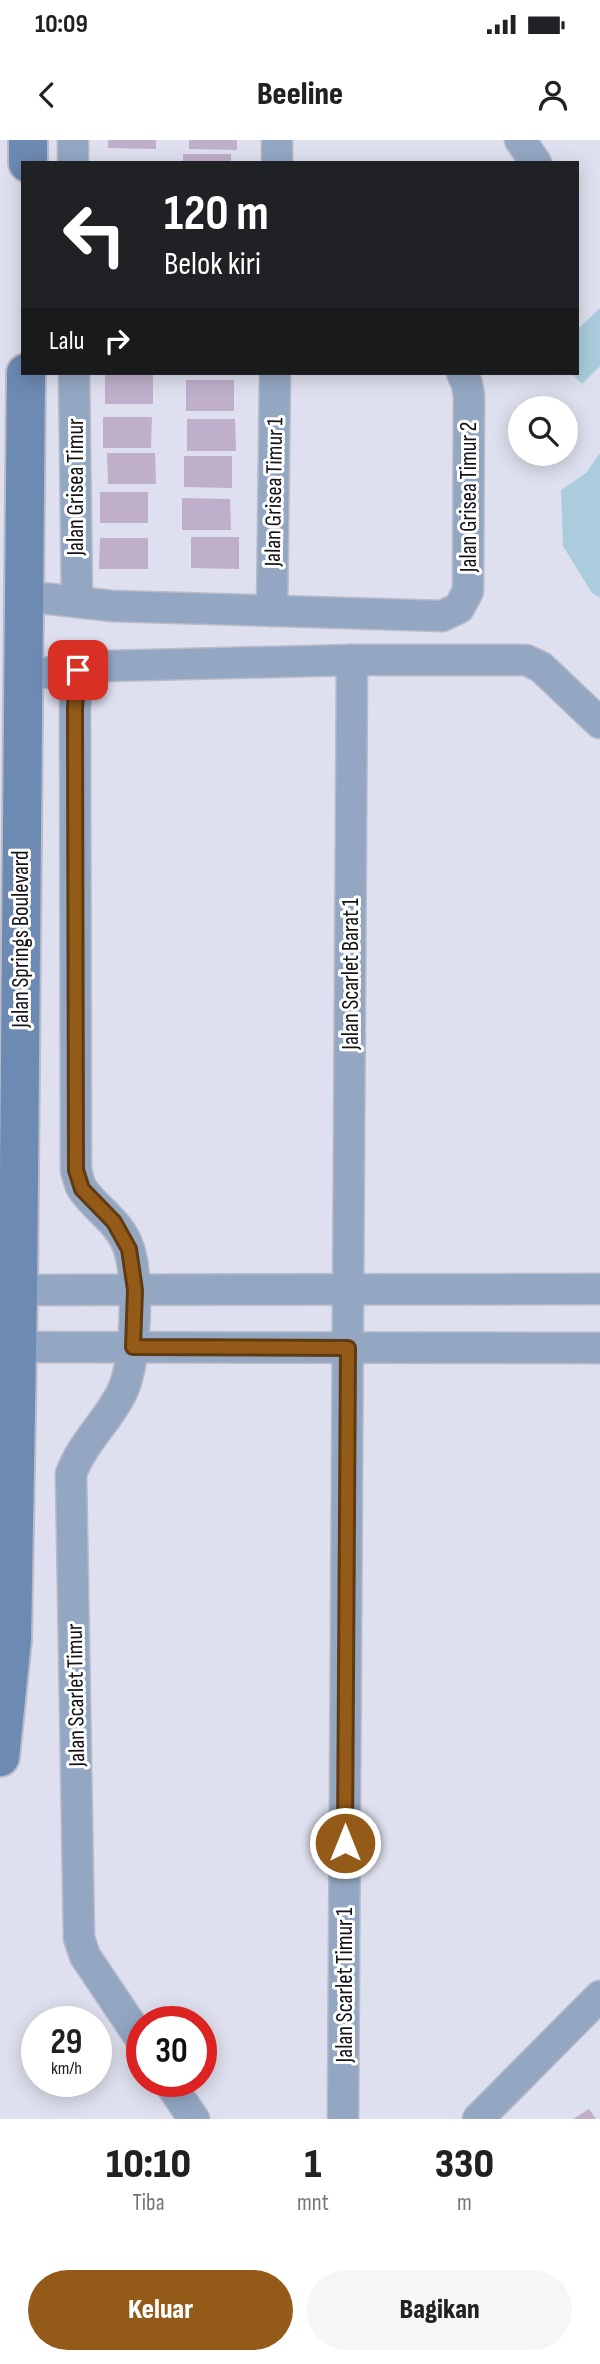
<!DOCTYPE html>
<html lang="id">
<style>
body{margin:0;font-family:"Sofia Sans Condensed",sans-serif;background:#f6f6f6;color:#202124;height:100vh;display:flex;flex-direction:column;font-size:26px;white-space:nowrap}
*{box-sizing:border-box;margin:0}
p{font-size:23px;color:#757577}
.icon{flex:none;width:38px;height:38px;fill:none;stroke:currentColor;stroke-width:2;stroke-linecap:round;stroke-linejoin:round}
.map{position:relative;height:1979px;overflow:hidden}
.details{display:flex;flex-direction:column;background:#fff;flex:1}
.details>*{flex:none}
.top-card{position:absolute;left:21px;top:21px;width:558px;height:214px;border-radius:0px;box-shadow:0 4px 18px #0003;background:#202124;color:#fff;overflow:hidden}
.tools{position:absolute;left:508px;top:256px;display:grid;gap:14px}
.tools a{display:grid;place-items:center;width:70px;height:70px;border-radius:50%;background:#fff;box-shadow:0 4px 18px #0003;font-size:35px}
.speed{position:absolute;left:21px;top:1866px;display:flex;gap:14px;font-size:35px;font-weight:700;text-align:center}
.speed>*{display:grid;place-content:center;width:91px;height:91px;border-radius:50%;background:#fff;box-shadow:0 4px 18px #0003;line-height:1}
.speed small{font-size:18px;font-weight:400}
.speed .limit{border:10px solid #d22;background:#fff;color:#111}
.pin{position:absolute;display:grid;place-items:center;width:60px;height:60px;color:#fff;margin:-30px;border-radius:14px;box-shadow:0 4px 10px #0006}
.me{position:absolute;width:77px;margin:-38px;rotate:0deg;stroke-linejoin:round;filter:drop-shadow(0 0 5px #0008)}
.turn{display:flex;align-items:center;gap:24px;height:147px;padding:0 28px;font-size:32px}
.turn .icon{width:91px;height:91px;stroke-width:2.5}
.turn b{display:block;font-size:49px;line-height:60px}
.then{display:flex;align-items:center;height:66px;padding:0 28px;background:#0003;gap:14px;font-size:26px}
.eta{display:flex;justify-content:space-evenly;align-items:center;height:119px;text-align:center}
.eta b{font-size:42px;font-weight:800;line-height:49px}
.action{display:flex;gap:14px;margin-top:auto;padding:14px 28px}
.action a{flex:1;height:80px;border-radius:42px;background:#945a18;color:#fff;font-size:28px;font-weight:800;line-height:80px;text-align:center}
.action a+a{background:#f6f6f6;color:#202124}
.status{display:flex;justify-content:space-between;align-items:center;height:49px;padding:0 35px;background:#fff;direction:ltr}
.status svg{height:19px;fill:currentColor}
header{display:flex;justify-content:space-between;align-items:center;height:91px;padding:0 28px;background:#fff;font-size:32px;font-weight:800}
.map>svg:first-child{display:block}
</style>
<div class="status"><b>10:09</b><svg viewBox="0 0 49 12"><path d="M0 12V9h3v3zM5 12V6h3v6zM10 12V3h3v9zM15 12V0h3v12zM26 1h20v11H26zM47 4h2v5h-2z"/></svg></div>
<header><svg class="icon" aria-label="back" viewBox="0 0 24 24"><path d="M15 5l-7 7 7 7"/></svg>Beeline<svg class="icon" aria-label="person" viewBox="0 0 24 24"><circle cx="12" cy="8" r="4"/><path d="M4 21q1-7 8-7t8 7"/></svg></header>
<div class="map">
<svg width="600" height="1979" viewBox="0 0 600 1979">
<rect width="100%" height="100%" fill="#dfe0ef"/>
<!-- water -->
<g fill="#acd">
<polygon points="600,168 600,226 582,244 571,233 578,233 578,189"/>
<polygon points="600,313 600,458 592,453 563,406 561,350 586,333"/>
</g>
<!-- building -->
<g fill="#c0afcb">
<polygon points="108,0 156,0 156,9 108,8"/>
<polygon points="189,0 237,0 237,10 189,9"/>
<rect x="183" y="14" width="48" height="9"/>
<rect x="105" y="233" width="48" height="31"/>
<rect x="186" y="240" width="48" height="31"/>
<polygon points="103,277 152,277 151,308 103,308"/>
<polygon points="187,279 235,279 236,311 187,311"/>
<polygon points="107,313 155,313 156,344 108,344"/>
<polygon points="184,316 232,316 232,348 184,347"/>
<rect x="100" y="352" width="48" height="31"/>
<polygon points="182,358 230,359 231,390 182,390"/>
<polygon points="191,397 239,397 239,429 191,428"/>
<polygon points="100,398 148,398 148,429 99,429"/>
<polygon points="589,1969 596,1979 573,1979"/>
</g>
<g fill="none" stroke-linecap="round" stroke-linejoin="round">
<defs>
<g id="street">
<polyline points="73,0 73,23"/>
<polyline points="520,0 536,23"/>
<polyline points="277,23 277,0"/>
<polyline points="74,233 77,461"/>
<polyline points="24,456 112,466 442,476 459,468 468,451 469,256 467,244 462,233"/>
<polyline points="272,471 275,233"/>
<path d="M 78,530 L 75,568 L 76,1030 C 78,1036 79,1045 83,1050 C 98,1071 121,1083 129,1109 C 139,1140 136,1223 122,1252 C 108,1281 82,1303 71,1334 L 79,1798 L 85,1816 L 142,1901"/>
<polyline points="23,534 57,532 107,526 352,520 526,520 541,527 600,583"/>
<polyline points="0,1150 600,1149"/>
<polyline points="0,1207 600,1208"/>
<polyline points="168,1941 194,1979"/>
<polyline points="343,1979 352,520"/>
<polyline points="478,1979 600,1856"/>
</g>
<g id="secondary">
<polyline points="28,23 28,0"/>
<polyline points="0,1617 12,1500 18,1150 26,233"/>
</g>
</defs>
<!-- street casing -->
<use href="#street" stroke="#babbc8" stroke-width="33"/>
<!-- secondary casing -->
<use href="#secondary" stroke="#babbc8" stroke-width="42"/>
<!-- street -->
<use href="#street" stroke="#93a7c3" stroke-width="30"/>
<!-- secondary -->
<use href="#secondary" stroke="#6d8ab3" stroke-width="38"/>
</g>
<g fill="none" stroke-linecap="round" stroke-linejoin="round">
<defs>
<polyline id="route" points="78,530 75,568 76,1030 82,1049 114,1082 129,1109 135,1150 133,1207 348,1208 345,1703"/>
</defs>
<!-- route casing -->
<use href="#route" stroke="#603a10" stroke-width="18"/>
<!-- route -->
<use href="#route" stroke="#945a18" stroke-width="12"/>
</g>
<g text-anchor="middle" stroke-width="6" stroke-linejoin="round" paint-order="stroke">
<!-- street labels -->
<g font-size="23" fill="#121217" stroke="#fff">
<text transform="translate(75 347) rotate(-90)" y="8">Jalan Grisea Timur</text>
<text transform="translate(273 352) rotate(-89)" y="8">Jalan Grisea Timur 1</text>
<text transform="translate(468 357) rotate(-90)" y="8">Jalan Grisea Timur 2</text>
<text transform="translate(20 799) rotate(-90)" y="8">Jalan Springs Boulevard</text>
<text transform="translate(350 834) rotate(-90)" y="8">Jalan Scarlet Barat 1</text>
<text transform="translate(75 1555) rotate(-91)" y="8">Jalan Scarlet Timur</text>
<text transform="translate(344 1845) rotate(-90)" y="8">Jalan Scarlet Timur 1</text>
</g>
</g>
</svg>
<div class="tools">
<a><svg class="icon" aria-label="search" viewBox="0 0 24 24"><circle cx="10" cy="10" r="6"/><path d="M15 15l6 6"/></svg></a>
</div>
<div class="speed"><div>29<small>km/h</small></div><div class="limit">30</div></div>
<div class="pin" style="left:78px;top:530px;background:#d93025"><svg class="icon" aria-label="arrive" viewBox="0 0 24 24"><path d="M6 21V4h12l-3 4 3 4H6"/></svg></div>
<svg class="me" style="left:345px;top:1703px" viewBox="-20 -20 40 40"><circle r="17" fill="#945a18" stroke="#fff" stroke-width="3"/><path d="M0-11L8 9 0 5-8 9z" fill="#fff"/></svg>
<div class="top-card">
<div class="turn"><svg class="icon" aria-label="left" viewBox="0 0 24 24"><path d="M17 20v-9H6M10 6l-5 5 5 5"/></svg><div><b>120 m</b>Belok kiri</div></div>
<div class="then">Lalu<svg class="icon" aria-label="right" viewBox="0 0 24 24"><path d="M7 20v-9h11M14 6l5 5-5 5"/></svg></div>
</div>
</div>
<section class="details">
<div class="eta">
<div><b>10:10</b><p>Tiba</p></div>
<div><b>1</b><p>mnt</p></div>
<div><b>330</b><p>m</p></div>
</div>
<div class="action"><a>Keluar</a><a>Bagikan</a></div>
</section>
